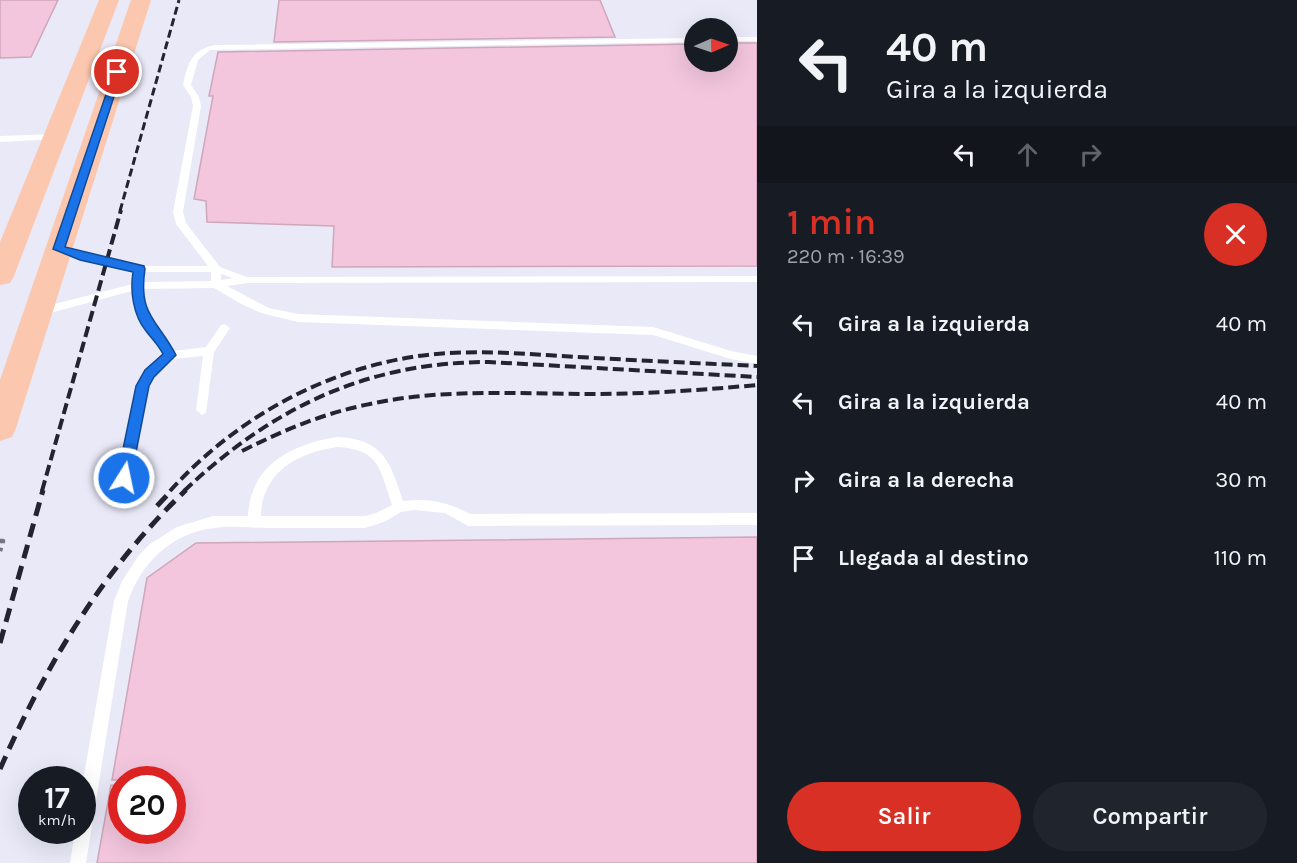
<!DOCTYPE html>
<html lang="es">
<meta charset="utf-8">
<style>
body{margin:0;font-family:Karla,sans-serif;background:#20242c;color:#f1f3f6;height:100vh;display:flex;flex-direction:column;font-size:22px;white-space:nowrap}
*{box-sizing:border-box;margin:0}
p{font-size:20px;color:#9ea1a6}
.icon{flex:none;width:33px;height:33px;fill:none;stroke:currentColor;stroke-width:2;stroke-linecap:round;stroke-linejoin:round}
.map{position:relative;flex:1;overflow:hidden}
.sheet{display:flex;flex-direction:column;background:#171b24;width:540px}
.sheet>*{flex:none}
.hud{background:#171b24;color:#f1f3f6;overflow:hidden}
.needle{width:39px;rotate:88deg}
.controls{position:absolute;left:684px;top:18px;display:grid;gap:12px}
.controls a{display:grid;place-items:center;width:54px;height:54px;border-radius:50%;background:#171b24;box-shadow:0 6px 24px #0002;font-size:30px}
.speed{position:absolute;left:18px;top:766px;display:flex;gap:12px;font-size:30px;font-weight:700;text-align:center}
.speed>*{display:grid;place-content:center;width:78px;height:78px;border-radius:50%;background:#171b24;box-shadow:0 6px 24px #0002;line-height:1}
.speed small{font-size:15px;font-weight:400}
.speed .limit{border:9px solid #d22;background:#fff;color:#111}
.pin{position:absolute;display:grid;place-items:center;width:51px;height:51px;color:#fff;margin:-26px;border:3px solid #fff;border-radius:50%;box-shadow:0 2px 6px #0007}
.me{position:absolute;width:66px;margin:-33px;rotate:10deg;stroke-linejoin:round;filter:drop-shadow(0 0 4px #0008)}
.turn{display:flex;align-items:center;gap:21px;height:126px;padding:0 30px;font-size:27px}
.turn .icon{width:78px;height:78px;stroke-width:2.5}
.turn b{display:block;font-size:42px;line-height:51px}
.lanes{display:flex;align-items:center;height:57px;padding:0 30px;background:#0003;justify-content:center;gap:30px;direction:ltr}
.lanes .off{opacity:.35}
.round{display:grid;place-items:center;flex:none;width:63px;height:63px;border-radius:32px;background:#20242c}
.headline{display:flex;align-items:center;justify-content:space-between;height:102px;padding:0 30px}
h1{font-size:36px;font-weight:600;line-height:45px;color:#d93025}
.action{display:flex;gap:12px;margin-top:auto;padding:12px 30px}
.action a{flex:1;height:69px;border-radius:36px;background:#d93025;color:#fff;font-size:24px;font-weight:600;line-height:69px;text-align:center}
.action a+a{background:#20242c;color:#f1f3f6}
ul{padding:0;list-style:none}
li{display:flex;align-items:center;gap:18px;height:78px;padding:0 30px}
li div{flex:1}
li b{display:block;font-size:22px}
li em{font-style:normal}
main{display:flex;flex:1;min-height:0}
.map>svg:first-child{display:block}
</style>
<main>
<div class="map">
<svg width="757" height="863" viewBox="0 0 757 863">
<rect width="100%" height="100%" fill="#e9e9f8"/>
<!-- building -->
<g fill="#f3c6dd" stroke="#cea7bb" stroke-width="1.5">
<polygon points="0,0 58,0 31,57 0,58"/>
<polygon points="279,0 600,0 615,37 274,42"/>
<polygon points="728,43 757,43 757,266 332,267 334,226 207,222 206,201 194,199 213,96 209,96 218,52 694,44 694,62 728,62"/>
<polygon points="757,537 757,863 97,863 111,785 122,786 122,831 172,831 172,780 112,780 147,578 196,543"/>
</g>
<g fill="none" stroke-linecap="round" stroke-linejoin="round">
<!-- path -->
<polyline stroke="#767583" stroke-width="4.5" stroke-dasharray="5 5" stroke-linecap="butt" points="0,541 3,541 0,551"/>
<!-- service -->
<g fill="#fff" fill-rule="evenodd">
<rect x="728" y="37" width="29" height="4"/>
<path d="M 694,38 L 694,42 L 210,50 L 198,60 L 191,85 L 199,97 L 201,106 L 183,212 L 186,223 L 220,267 L 247,277 L 757,276 L 757,282 L 247,283 L 227,286 L 269,308 L 298,314 L 653,327 L 731,351 L 757,356 L 757,364 L 731,359 L 653,335 L 298,322 L 261,313 L 241,304 L 214,288 L 142,289 L 147,312 L 173,351 L 206,347 L 221,325 L 225,324 L 230,328 L 214,352 L 206,413 L 202,415 L 196,410 L 203,356 L 173,359 L 154,377 L 148,387 L 130,478 L 128,482 L 124,483 L 120,482 L 118,478 L 136,386 L 146,371 L 164,354 L 137,312 L 132,291 L 39,316 L 34,312 L 39,308 L 133,284 L 134,277 L 142,277 L 143,282 L 211,281 L 211,272 L 140,272 L 84,260 L 55,251 L 54,249 L 59,246 L 86,254 L 140,266 L 208,266 L 176,224 L 173,212 L 193,106 L 191,97 L 183,85 C 188,63 191,50 215,45 ZM 221,274 L 233,278 L 221,280 Z"/>
<polygon points="55,134 59,137 58,139 0,142 0,136"/>
<path d="M 337,437 C 383,439 390,461 403,501 C 429,498 447,502 470,514 L 757,513 L 757,525 L 468,526 L 445,513 L 414,510 L 401,512 L 384,522 L 365,528 C 333,528 301,528 269,528 C 250,528 232,525 214,528 C 172,533 142,562 128,601 L 86,863 L 70,863 L 75,831 L 82,831 L 82,787 L 114,601 L 122,581 L 139,555 L 150,544 L 177,527 L 213,516 L 248,516 C 250,465 292,444 337,437 ZM 337,447 C 380,449 380,470 392,505 L 376,513 L 365,516 L 261,516 C 262,472 297,453 337,447 Z"/>
</g>
<!-- primary -->
<g fill="#fbc8af" fill-rule="evenodd">
<polygon points="99,0 119,0 14,276 10,283 0,285 0,242"/>
<polygon points="131,0 151,0 16,428 12,437 0,441 0,380"/>
</g>
<!-- rail-far2 -->
<polyline stroke="#242330" stroke-width="3" stroke-dasharray="8 4" stroke-linecap="butt" points="120,211 179,0"/>
<!-- rail-far1 -->
<g stroke="#242330" stroke-width="4" stroke-dasharray="11 5" stroke-linecap="butt">
<path d="M 242,451 C 284,430 324,413 370,404 C 443,388 519,394 593,394 C 648,394 702,390 757,385"/>
<polyline points="42,491 121,210"/>
<path d="M 170,491 C 233,421 319,372 412,357 C 462,349 512,353 562,356 C 627,360 692,363 757,366"/>
<path d="M 184,491 C 272,408 366,362 489,362 L 757,377"/>
</g>
<!-- rail -->
<g stroke="#242330" stroke-width="5" stroke-dasharray="14 8" stroke-linecap="butt">
<polyline points="157,506 172,490"/>
<polyline points="0,643 43,490"/>
<path d="M 0,769 C 46,665 103,569 186,490"/>
</g>
</g>
<!-- route -->
<path fill="#1a73e8" stroke="#114b97" stroke-width="1.5" d="M 114,71 L 122,72 L 65,247 L 144,266 L 145,269 C 138,315 157,319 176,355 L 154,377 L 149,386 L 131,478 L 129,482 L 119,482 L 117,478 L 136,386 L 145,370 L 163,354 C 158,344 152,339 146,331 C 133,315 130,291 133,272 L 80,260 L 53,249 Z"/>
</svg>
<div class="controls">
<a><svg class="needle" viewBox="-14 -14 28 28"><path d="M0-13l5 13h-10z" fill="#e53935"/><path d="M0 13l5-13h-10z" fill="#9ea1a6"/></svg></a>
</div>
<div class="speed"><div>17<small>km/h</small></div><div class="limit">20</div></div>
<div class="pin" style="left:117px;top:72px;background:#d93025"><svg class="icon" aria-label="arrive" viewBox="0 0 24 24"><path d="M6 21V4h12l-3 4 3 4H6"/></svg></div>
<svg class="me" style="left:124px;top:478px" viewBox="-20 -20 40 40"><circle r="17" fill="#1a73e8" stroke="#fff" stroke-width="3"/><path d="M0-11L8 9 0 5-8 9z" fill="#fff"/></svg>
</div>
<section class="sheet">
<div class="hud">
<div class="turn"><svg class="icon" aria-label="left" viewBox="0 0 24 24"><path d="M17 20v-9H6M10 6l-5 5 5 5"/></svg><div><b>40 m</b>Gira a la izquierda</div></div>
<div class="lanes"><svg class="icon" aria-label="left" viewBox="0 0 24 24"><path d="M17 20v-9H6M10 6l-5 5 5 5"/></svg><svg class="icon off" aria-label="ahead" viewBox="0 0 24 24"><path d="M12 20V5M6 11l6-6 6 6"/></svg><svg class="icon off" aria-label="right" viewBox="0 0 24 24"><path d="M7 20v-9h11M14 6l5 5-5 5"/></svg></div>
</div>
<div class="headline"><div><h1>1 min</h1><p>220 m · 16:39</p></div><a class="round" style="background:#d93025;color:#fff"><svg class="icon" aria-label="close" viewBox="0 0 24 24"><path d="M6 6l12 12M18 6L6 18"/></svg></a></div>
<ul>
<li><svg class="icon" aria-label="left" viewBox="0 0 24 24"><path d="M17 20v-9H6M10 6l-5 5 5 5"/></svg><div><b>Gira a la izquierda</b></div><em>40 m</em></li>
<li><svg class="icon" aria-label="left" viewBox="0 0 24 24"><path d="M17 20v-9H6M10 6l-5 5 5 5"/></svg><div><b>Gira a la izquierda</b></div><em>40 m</em></li>
<li><svg class="icon" aria-label="right" viewBox="0 0 24 24"><path d="M7 20v-9h11M14 6l5 5-5 5"/></svg><div><b>Gira a la derecha</b></div><em>30 m</em></li>
<li><svg class="icon" aria-label="arrive" viewBox="0 0 24 24"><path d="M6 21V4h12l-3 4 3 4H6"/></svg><div><b>Llegada al destino</b></div><em>110 m</em></li>
</ul>
<div class="action"><a>Salir</a><a>Compartir</a></div>
</section>
</main>
